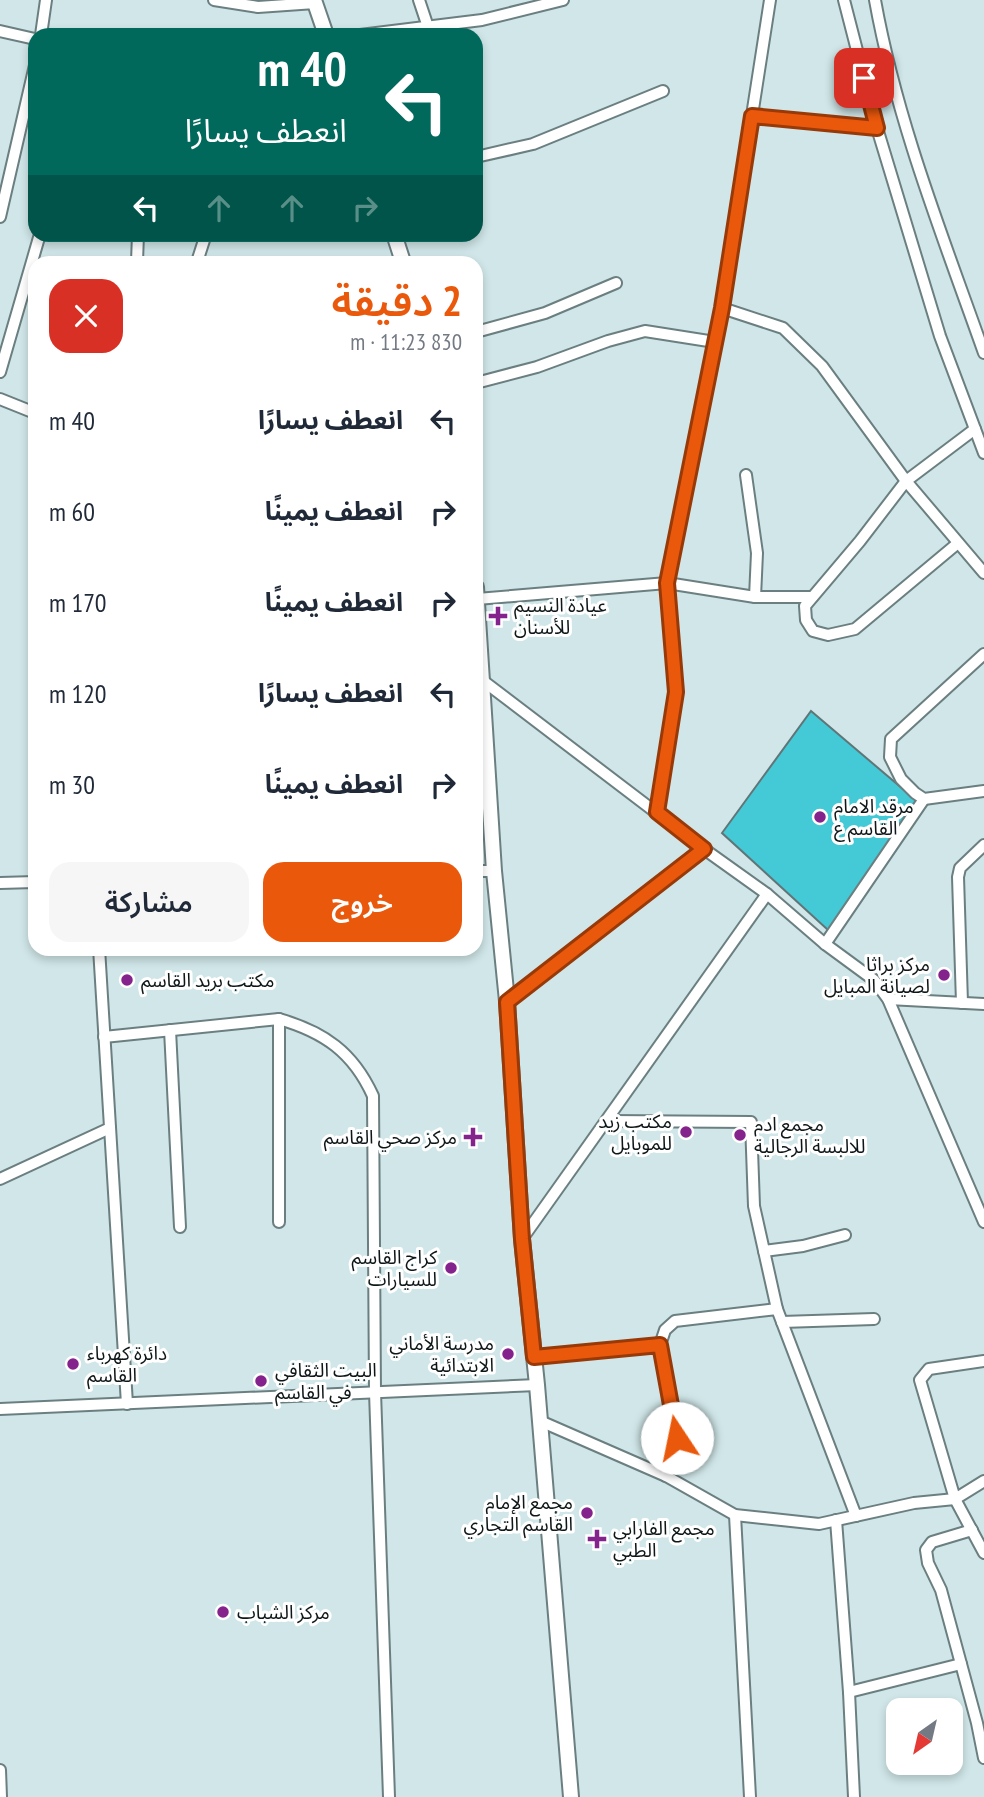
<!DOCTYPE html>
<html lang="ar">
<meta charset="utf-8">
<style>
body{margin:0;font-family:"PT Sans Narrow","Noto Sans Arabic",sans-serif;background:#f6f6f7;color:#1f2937;direction:rtl;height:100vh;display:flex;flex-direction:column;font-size:26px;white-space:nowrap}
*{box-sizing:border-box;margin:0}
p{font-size:23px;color:#747a83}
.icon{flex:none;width:38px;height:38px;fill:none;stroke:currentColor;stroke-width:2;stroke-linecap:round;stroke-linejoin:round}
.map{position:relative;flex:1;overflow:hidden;direction:ltr}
.panel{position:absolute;left:28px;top:256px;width:455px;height:700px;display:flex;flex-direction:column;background:#fff;border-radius:21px;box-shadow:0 4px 10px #0003;direction:rtl}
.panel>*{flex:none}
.top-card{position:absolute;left:28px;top:28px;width:455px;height:214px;border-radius:21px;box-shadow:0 4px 10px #0003;direction:rtl;background:#00695c;color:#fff;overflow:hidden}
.needle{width:46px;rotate:214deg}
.controls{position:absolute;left:886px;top:1698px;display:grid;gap:14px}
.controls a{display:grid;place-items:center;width:77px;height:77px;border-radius:14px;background:#fff;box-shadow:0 4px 10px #0003;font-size:35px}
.pin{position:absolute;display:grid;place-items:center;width:60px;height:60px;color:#fff;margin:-30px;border-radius:14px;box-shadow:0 4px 10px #0006}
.me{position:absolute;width:77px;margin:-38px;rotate:349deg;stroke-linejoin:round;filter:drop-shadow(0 0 5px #0008)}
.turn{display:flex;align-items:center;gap:24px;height:147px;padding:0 21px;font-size:32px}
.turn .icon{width:91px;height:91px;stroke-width:2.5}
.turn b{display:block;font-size:49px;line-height:60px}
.lanes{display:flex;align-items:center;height:66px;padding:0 21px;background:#0003;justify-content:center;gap:35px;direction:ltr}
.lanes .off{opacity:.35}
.round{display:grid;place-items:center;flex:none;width:74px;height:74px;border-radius:21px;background:#f6f6f7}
.summary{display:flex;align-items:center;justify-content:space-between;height:119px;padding:0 21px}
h1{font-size:42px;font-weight:600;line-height:52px;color:#ea580c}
.primary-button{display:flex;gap:14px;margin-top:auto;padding:14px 21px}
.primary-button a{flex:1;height:80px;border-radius:21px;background:#ea580c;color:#fff;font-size:28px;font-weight:600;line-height:80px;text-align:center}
.primary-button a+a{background:#f6f6f7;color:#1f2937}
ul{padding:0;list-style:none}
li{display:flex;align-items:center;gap:21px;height:91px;padding:0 21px}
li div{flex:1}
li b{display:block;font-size:26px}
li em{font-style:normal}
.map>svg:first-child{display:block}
</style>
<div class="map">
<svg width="984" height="1797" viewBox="0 0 984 1797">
<rect width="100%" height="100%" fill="#d0e6e8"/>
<!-- building -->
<polygon fill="#43cad6" stroke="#607577" stroke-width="2" points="811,711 917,801 828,930 722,833"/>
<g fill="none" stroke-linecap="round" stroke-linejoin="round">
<defs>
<g id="minor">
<polyline points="214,0 258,7 315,3"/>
<polyline points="419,0 428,27"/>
<polyline points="844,0 877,128 940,336 984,453"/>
<path d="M 875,0 C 897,122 943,237 984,353"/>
<polyline points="0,31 35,39"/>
<polyline points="41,35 46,0"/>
<polyline points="360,35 482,20 563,0"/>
<polyline points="752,116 877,128"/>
<polyline points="476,157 533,144 663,91"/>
<polyline points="0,217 35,65"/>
<polyline points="137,262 138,234"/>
<polyline points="197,262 206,234"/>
<polyline points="722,308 783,328 822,366 906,481 984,573"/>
<polyline points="476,332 545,313 616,283"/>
<polyline points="0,372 40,234"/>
<polyline points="476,383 537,367 608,341 645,331 715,342"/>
<polyline points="0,399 35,413"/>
<polyline points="746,475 757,553 755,597"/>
<polyline points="958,543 855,629 828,635 813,631 806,620 805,606 860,541 906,481 975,429"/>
<polyline points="477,599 667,583 755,597 812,597"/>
<polyline points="984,654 891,739 890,757 901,779 915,793 924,799 984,791"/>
<polyline points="482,680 704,849 767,894 825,944 874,980 888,999 984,1222"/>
<polyline points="657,812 676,692 667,583 722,308 770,0"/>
<polyline points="476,871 494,871"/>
<polyline points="0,883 35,882"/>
<polyline points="825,944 924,799"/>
<polyline points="99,948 127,1404"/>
<polyline points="888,999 984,1004"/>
<polyline points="507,1001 704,849"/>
<polyline points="962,1003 958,877 960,868 984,845"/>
<polyline points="279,1019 279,1222"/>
<polyline points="170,1030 180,1227"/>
<path d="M 104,1037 L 279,1019 C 324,1032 353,1052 373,1096 L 375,1392 L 389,1797"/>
<polyline points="608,1121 751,1122 754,1206 777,1309 856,1516"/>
<polyline points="0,1179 110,1128"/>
<polyline points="522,1239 767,894"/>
<polyline points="764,1251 803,1246 845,1235"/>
<polyline points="782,1322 874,1319"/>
<polyline points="534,1357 660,1345"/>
<polyline points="984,1361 929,1369 920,1380 955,1499 984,1553"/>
<polyline points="0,1409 537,1385"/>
<polyline points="540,1421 666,1476 735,1515 819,1524 914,1503 955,1499 984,1481"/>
<polyline points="666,1476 677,1438 660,1345 665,1330 675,1321 777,1309"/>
<polyline points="735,1515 750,1797"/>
<polyline points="836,1520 849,1692 854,1797"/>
<polyline points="972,1530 932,1542 926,1550 928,1563 941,1590 977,1723 984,1758"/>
<polyline points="849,1692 961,1664"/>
<polyline points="0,1770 1,1797"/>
</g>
<g id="tertiary">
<polyline points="314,0 326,35"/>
<polyline points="394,234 403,262"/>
<polyline points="476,587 494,871 507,1001 522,1239 537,1385 571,1797"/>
</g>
</defs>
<!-- minor casing -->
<use href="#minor" stroke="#6b7f81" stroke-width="14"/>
<!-- tertiary casing -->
<use href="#tertiary" stroke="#6b7f81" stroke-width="18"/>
<!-- minor -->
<use href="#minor" stroke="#fff" stroke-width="10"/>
<!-- tertiary -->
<use href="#tertiary" stroke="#fff" stroke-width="14"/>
</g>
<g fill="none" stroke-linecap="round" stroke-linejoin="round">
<defs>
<polyline id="route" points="677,1438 660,1345 534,1357 522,1239 507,1002 704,849 657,812 676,692 667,583 722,308 752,116 877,128 864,78"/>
</defs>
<!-- route casing -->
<use href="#route" stroke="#983908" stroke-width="18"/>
<!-- route -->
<use href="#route" stroke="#ea580c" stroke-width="12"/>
</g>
<!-- markers -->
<g fill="#84238c" stroke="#fff" stroke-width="2.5">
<path d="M494.5 605.5h7v7h7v7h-7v7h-7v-7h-7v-7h7z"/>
<circle cx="820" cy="817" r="7"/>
<circle cx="944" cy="975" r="7"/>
<circle cx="127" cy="980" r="7"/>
<circle cx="686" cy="1132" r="7"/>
<circle cx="740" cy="1135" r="7"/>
<path d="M469.5 1126.5h7v7h7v7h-7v7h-7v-7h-7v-7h7z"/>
<circle cx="451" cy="1268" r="7"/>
<circle cx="508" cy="1354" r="7"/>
<circle cx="73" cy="1364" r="7"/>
<circle cx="261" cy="1381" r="7"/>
<circle cx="587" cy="1513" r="7"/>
<path d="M593.5 1528.5h7v7h7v7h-7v7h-7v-7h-7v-7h7z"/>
<circle cx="223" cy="1612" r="7"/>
</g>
<g text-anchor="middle" stroke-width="6" stroke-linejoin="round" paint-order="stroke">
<!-- poi labels -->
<g font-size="19" fill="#0e1617" stroke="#fff" text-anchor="start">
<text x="514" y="612">عيادة النسيم<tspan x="514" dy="22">للأسنان</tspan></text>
<text x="834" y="813">مرقد الامام<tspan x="834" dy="22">القاسم ع</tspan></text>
<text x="930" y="971" text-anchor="end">مركز براثا<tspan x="930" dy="22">لصيانة المبايل</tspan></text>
<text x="141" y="987">مكتب بريد القاسم</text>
<text x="672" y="1128" text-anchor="end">مكتب زيد<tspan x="672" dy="22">للموبايل</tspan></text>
<text x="754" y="1131">مجمع ادم<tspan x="754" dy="22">للالبسة الرجالية</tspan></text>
<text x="457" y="1144" text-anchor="end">مركز صحي القاسم</text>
<text x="437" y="1264" text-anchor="end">كراج القاسم<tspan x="437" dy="22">للسيارات</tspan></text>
<text x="494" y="1350" text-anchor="end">مدرسة الأماني<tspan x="494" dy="22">الابتدائية</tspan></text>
<text x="87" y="1360">دائرة كهرباء<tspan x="87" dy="22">القاسم</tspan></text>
<text x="275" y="1377">البيت الثقافي<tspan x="275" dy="22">في القاسم</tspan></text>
<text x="573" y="1509" text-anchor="end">مجمع الإمام<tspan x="573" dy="22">القاسم التجاري</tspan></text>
<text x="613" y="1535">مجمع الفارابي<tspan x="613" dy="22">الطبي</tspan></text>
<text x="237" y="1619">مركز الشباب</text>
</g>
</g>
</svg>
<div class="controls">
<a><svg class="needle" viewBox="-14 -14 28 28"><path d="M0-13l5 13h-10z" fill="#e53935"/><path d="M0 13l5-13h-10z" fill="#747a83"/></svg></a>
</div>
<div class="pin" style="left:864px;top:78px;background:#d93025"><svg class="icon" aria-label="arrive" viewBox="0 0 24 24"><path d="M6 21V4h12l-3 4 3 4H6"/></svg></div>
<svg class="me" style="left:677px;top:1438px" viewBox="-20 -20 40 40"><circle r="19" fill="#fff"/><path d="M0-13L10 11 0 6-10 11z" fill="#ea580c"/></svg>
<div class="top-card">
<div class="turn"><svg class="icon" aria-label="left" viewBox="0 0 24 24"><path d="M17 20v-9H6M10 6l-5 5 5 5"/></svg><div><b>40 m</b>انعطف يسارًا</div></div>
<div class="lanes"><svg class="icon" aria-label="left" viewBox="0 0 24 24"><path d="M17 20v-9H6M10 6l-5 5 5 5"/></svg><svg class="icon off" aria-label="ahead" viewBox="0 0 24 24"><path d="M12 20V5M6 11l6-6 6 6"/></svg><svg class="icon off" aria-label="ahead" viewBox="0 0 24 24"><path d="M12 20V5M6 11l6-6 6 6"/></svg><svg class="icon off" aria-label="right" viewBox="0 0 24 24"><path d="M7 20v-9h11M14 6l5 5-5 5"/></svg></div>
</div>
<section class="panel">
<div class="summary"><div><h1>2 دقيقة</h1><p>830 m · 11:23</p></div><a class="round" style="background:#d93025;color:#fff"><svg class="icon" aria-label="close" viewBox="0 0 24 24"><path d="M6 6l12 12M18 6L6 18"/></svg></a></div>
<ul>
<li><svg class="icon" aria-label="left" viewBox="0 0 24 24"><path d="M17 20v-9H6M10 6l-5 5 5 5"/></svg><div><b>انعطف يسارًا</b></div><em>40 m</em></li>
<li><svg class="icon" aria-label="right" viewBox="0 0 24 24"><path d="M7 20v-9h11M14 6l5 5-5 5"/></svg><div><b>انعطف يمينًا</b></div><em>60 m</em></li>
<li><svg class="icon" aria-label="right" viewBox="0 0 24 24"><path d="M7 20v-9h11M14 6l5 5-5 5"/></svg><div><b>انعطف يمينًا</b></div><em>170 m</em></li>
<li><svg class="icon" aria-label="left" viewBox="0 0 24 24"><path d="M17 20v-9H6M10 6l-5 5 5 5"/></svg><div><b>انعطف يسارًا</b></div><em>120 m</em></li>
<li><svg class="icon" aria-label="right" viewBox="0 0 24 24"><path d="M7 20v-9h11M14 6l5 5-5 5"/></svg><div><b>انعطف يمينًا</b></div><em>30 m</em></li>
</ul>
<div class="primary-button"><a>خروج</a><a>مشاركة</a></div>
</section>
</div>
